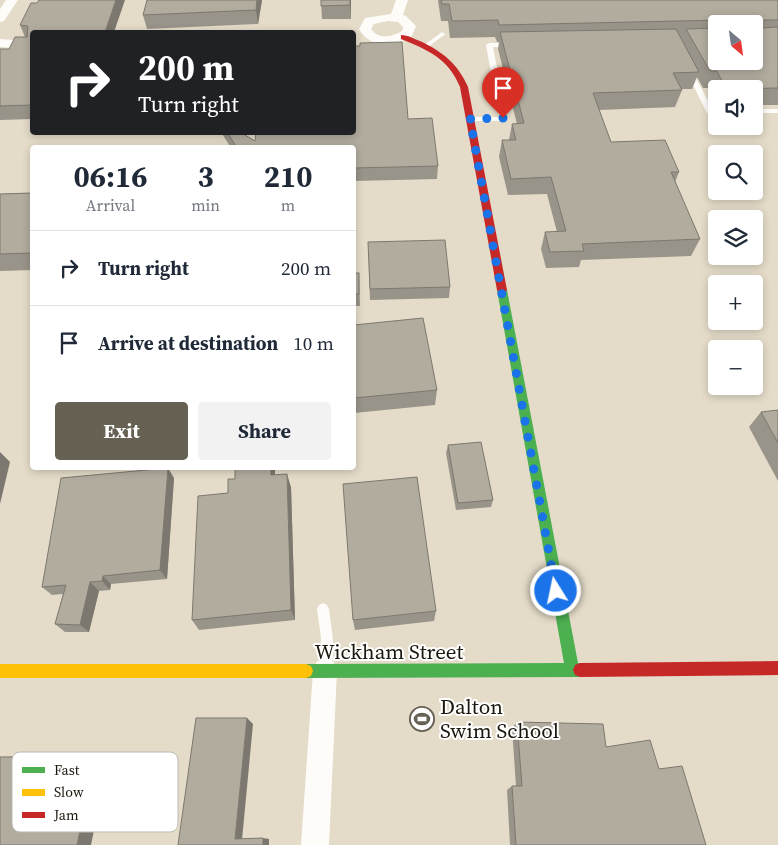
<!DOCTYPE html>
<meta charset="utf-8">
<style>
body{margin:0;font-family:"Source Serif 4",serif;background:#f2f2f3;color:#1f2937;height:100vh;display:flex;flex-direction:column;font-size:19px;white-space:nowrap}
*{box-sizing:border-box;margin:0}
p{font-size:16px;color:#747a83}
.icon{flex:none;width:28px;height:28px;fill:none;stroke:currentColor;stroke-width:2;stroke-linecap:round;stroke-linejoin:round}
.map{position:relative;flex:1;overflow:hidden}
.drawer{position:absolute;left:30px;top:145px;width:326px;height:325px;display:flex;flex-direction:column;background:#fff;border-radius:5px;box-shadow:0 2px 8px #0003}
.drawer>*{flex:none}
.guide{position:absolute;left:30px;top:30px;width:326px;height:105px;border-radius:5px;box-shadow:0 2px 8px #0003;background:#202124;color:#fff;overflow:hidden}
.needle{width:32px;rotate:151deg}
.fabs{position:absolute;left:708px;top:15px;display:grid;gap:10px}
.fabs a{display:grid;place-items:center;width:55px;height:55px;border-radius:5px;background:#fff;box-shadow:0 2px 8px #0003;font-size:25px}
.pin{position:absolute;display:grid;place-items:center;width:42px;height:42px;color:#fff;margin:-51px -21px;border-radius:50% 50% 50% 0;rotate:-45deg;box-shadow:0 0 5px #0007}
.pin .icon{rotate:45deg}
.me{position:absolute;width:55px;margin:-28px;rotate:350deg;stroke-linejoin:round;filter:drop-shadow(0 0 4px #0008)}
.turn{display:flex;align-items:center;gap:18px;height:105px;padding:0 25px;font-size:22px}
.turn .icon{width:65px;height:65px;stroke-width:2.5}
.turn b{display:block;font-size:35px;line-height:42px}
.eta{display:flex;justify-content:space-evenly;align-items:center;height:85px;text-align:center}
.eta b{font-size:30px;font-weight:700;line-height:35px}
.cta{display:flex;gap:10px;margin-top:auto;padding:10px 25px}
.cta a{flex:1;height:58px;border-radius:5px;background:#676154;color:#fff;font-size:20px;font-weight:700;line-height:58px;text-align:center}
.cta a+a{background:#f2f2f3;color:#1f2937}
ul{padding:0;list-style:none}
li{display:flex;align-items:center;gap:15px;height:75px;padding:0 25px;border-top:1px solid #e0e1e3}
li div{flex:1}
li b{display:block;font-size:19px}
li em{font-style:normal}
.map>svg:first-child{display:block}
</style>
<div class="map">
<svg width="778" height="845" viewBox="0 0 778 845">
<rect width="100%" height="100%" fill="#f2ebda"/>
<!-- industrial -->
<path fill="#e4dbc8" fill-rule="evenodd" d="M 0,0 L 778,0 L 778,845 L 0,845 ZM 716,24 L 754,24 L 754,61 L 716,61 ZM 32,32 L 354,32 L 354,132 L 32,132 ZM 716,89 L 754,89 L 754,126 L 716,126 ZM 32,148 L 354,148 L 354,468 L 32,468 ZM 716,154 L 754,154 L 754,191 L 716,191 ZM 716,219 L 754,219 L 754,256 L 716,256 ZM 716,284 L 754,284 L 754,321 L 716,321 ZM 716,349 L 754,349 L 754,386 L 716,386 Z"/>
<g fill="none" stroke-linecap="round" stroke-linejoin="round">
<!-- lane -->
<g fill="#fdfcf9" fill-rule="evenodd">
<polygon points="442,32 445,34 444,35 428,47 424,47 424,45"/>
<polygon points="489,43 510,43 513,45 510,47 493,47 507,119 503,121 467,121 467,117 499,117 486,45"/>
<polygon points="687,70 692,71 713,110 716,110 716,114 711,115 707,113 686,71"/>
<rect x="754" y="109" width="24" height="4"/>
<path d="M 323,603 L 327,605 L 329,609 C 331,626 337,653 330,669 L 326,671 L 322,669 L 320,665 L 321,638 L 317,609 L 319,605 Z"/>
</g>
<!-- street -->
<g fill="#fdfcf9" fill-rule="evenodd">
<polygon points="6,0 18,0 4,21 0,22 0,9"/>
<path d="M 396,0 L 408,0 L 403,15 L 406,16 L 416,26 L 412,36 C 395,47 370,49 359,29 L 365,18 L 391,14 ZM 388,21 L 398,22 L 403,27 L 402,31 C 392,37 379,40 371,29 L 374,24 Z"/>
<polygon points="0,39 32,41 32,49 0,47"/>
<polygon points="325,659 334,662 337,671 329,845 301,845 313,671 316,662"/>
</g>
<!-- fast -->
<polygon fill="#4caf50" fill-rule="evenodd" points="502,286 507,290 578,663 585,665 587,670 585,675 580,677 306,678 301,676 299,671 301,666 306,664 564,663 497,290"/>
<!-- slow -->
<polygon fill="#ffc107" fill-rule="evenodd" points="0,664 306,664 311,666 313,671 311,676 306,678 0,678"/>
<!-- jam -->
<g fill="#c62828" fill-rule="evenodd">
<path d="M 401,35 C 408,35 414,39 420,41 C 443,52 458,64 468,87 L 507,290 L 505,293 L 499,293 L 497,290 L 460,87 C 448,58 428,50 401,39 Z"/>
<polygon points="778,661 778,675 580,677 575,675 573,670 575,665 580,663"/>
</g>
</g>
<!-- wall -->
<g fill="#999489" fill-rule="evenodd">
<polygon points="147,0 262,0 258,24 147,29 143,15"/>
<polygon points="321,0 351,0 351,19 322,19"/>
<path d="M 438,0 L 778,0 L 778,105 L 754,105 L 754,89 L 716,89 L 716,101 L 710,88 L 703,88 L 697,77 L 692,89 L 681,89 L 682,90 L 675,107 L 599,110 L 611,142 L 679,172 L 675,182 L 700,239 L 691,256 L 581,260 L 579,267 L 546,268 L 541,249 L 545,232 L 557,232 L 547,194 L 508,195 L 499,157 L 502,140 L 509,140 L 512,124 L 517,124 L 498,49 L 499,42 L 497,42 L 495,37 L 450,38 L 448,21 L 441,21 ZM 716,24 L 754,24 L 716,61 Z"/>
<polygon points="37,3 32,32 32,119 0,120 0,49 9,49 25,37 20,25"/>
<polygon points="408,119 438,166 437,179 354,181 354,148 231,148 221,132 240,132 255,141"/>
<polygon points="32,193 32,270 0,271 0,194"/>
<polygon points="368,242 450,287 449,298 370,300"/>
<polygon points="354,273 359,273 360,306 354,306"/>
<polygon points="354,325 437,390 435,405 354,413"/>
<polygon points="778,410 778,481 749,427 761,412"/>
<polygon points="448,445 493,500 491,507 456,510 446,453"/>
<polygon points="275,468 275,475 291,487 295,620 199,630 192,620 228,493 235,479"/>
<polygon points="174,478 167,579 111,584 110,590 99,591 89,632 65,632 55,624 63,594 52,595 42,587"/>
<polygon points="436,611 434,621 355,630 353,620"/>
<polygon points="517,722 606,747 659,769 706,845 510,845 507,790 512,786 516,786 512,728"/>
</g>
<!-- shaded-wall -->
<g fill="#7d786f">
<polygon points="116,0 125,0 114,32 105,32"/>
<polygon points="257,0 262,0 258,24 256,10"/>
<polygon points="350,0 351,0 351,19 350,5"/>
<polygon points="0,452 10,462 0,504"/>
<polygon points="168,468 174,478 167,579 160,570"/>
<polygon points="271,468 275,468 275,489 271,475"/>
<polygon points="287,474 291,487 295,620 291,610"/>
<polygon points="103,576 111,584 110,590 102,581"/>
<polygon points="90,582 99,591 89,632 80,625"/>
<polygon points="247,718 253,724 242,840 235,839"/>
<polygon points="95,756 108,761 91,845 77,845"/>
<polygon points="263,838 269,839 269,845 263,845"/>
</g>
<!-- building -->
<g fill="#b2ac9f" stroke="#7d786f">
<polygon points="39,0 116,0 105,32 32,32 32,105 0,106 0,49 9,49 15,37 27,37 28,26 20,25 31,3 37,3"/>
<polygon points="147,0 257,0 256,10 143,15"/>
<polygon points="321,0 350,0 350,5 321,6"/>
<polygon points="441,0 778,0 778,20 761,20 760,26 762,28 778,27 778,88 726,89 717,71 710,71 686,29 716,28 716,61 754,61 754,24 724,24 725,22 723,20 499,25 498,20 452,21 449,4 442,4"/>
<polygon points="676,29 699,72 673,73 682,90 593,93 611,142 665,140 679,172 671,172 700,239 582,244 584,251 550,252 545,232 566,231 551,177 511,179 502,140 516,140 512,124 524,123 500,32"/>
<polygon points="402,42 408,119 432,118 438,166 354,168 354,148 237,148 227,132 240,132 255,141 256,132 354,132 354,46 360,46 360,43"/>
<polygon points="32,193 32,250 31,253 0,254 0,194"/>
<polygon points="445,240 450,287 370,289 368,242"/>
<rect x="354" y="273" width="5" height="21"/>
<polygon points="423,318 437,390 354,398 354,325"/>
<polygon points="778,410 778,443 761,412"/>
<polygon points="481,442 493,500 458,503 448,445"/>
<polygon points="168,468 160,570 103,576 102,581 90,582 80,625 55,624 66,585 42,587 61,478"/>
<polygon points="235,468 271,468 271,475 287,474 291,610 192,620 198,496 228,493 228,479 235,479"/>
<polygon points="417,477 436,611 353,620 343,484"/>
<polygon points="196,718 247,718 235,839 263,838 263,845 178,845"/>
<polygon points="517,722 603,724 606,747 650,740 659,769 682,766 706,845 516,845 512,786 522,786"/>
<polygon points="95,756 77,845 0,845 0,757"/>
</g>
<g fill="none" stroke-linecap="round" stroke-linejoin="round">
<!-- route -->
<polyline stroke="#1a73e8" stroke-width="9" stroke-dasharray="0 16.2" points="503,118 470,119 556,591"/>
</g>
<!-- icons -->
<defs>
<symbol id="stadium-ring" viewBox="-11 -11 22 22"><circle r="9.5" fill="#fff" stroke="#676154" stroke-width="1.5"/><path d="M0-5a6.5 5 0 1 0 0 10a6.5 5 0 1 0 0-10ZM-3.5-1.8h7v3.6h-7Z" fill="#676154"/></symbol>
</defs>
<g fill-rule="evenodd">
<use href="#stadium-ring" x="408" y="705" width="28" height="28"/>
</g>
<g text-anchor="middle" stroke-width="4" stroke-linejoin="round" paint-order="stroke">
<!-- near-street labels -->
<g font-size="21" fill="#1c170c" stroke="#fff">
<text x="389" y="659">Wickham Street</text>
</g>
<!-- near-poi labels -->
<g font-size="21" fill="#1c170c" stroke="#fff" text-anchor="start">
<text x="440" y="714">Dalton<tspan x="440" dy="24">Swim School</tspan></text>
</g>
</g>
<!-- legend -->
<rect x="12" y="752" width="166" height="80" rx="8" fill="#fff" stroke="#bbb9b6" stroke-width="1"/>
<rect x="22" y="767" width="23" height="6" fill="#4caf50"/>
<rect x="22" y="789" width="23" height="7" fill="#ffc107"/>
<rect x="22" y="812" width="23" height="6" fill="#c62828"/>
<g font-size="14" fill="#1c170c">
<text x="54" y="775">Fast</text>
<text x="54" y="797">Slow</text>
<text x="54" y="820">Jam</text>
</g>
</svg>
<div class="fabs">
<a><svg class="needle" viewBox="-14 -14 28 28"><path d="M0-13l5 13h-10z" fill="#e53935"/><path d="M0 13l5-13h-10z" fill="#747a83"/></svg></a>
<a><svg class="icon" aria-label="sound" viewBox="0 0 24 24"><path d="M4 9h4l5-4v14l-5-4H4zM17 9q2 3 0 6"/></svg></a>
<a><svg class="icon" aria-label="search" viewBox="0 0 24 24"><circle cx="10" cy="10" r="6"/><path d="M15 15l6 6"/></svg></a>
<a><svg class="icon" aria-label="layers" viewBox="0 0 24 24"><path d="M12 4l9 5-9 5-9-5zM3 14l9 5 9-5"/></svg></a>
<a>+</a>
<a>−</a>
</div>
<div class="pin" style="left:503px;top:118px;background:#d93025"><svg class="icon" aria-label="arrive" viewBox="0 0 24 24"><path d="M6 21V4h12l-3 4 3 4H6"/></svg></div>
<svg class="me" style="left:556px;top:591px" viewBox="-20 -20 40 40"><circle r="17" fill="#1a73e8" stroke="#fff" stroke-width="3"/><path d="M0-11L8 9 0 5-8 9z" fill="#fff"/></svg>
<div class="guide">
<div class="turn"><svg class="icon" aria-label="right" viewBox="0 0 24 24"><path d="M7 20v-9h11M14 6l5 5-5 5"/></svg><div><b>200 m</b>Turn right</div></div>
</div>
<section class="drawer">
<div class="eta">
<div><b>06:16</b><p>Arrival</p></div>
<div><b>3</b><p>min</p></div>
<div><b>210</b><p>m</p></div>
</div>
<ul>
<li><svg class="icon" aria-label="right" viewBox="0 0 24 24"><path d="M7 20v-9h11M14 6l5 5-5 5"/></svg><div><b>Turn right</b></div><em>200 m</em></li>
<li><svg class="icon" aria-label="arrive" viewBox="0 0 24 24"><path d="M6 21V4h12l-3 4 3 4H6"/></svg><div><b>Arrive at destination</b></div><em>10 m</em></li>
</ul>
<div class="cta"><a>Exit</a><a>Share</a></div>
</section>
</div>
